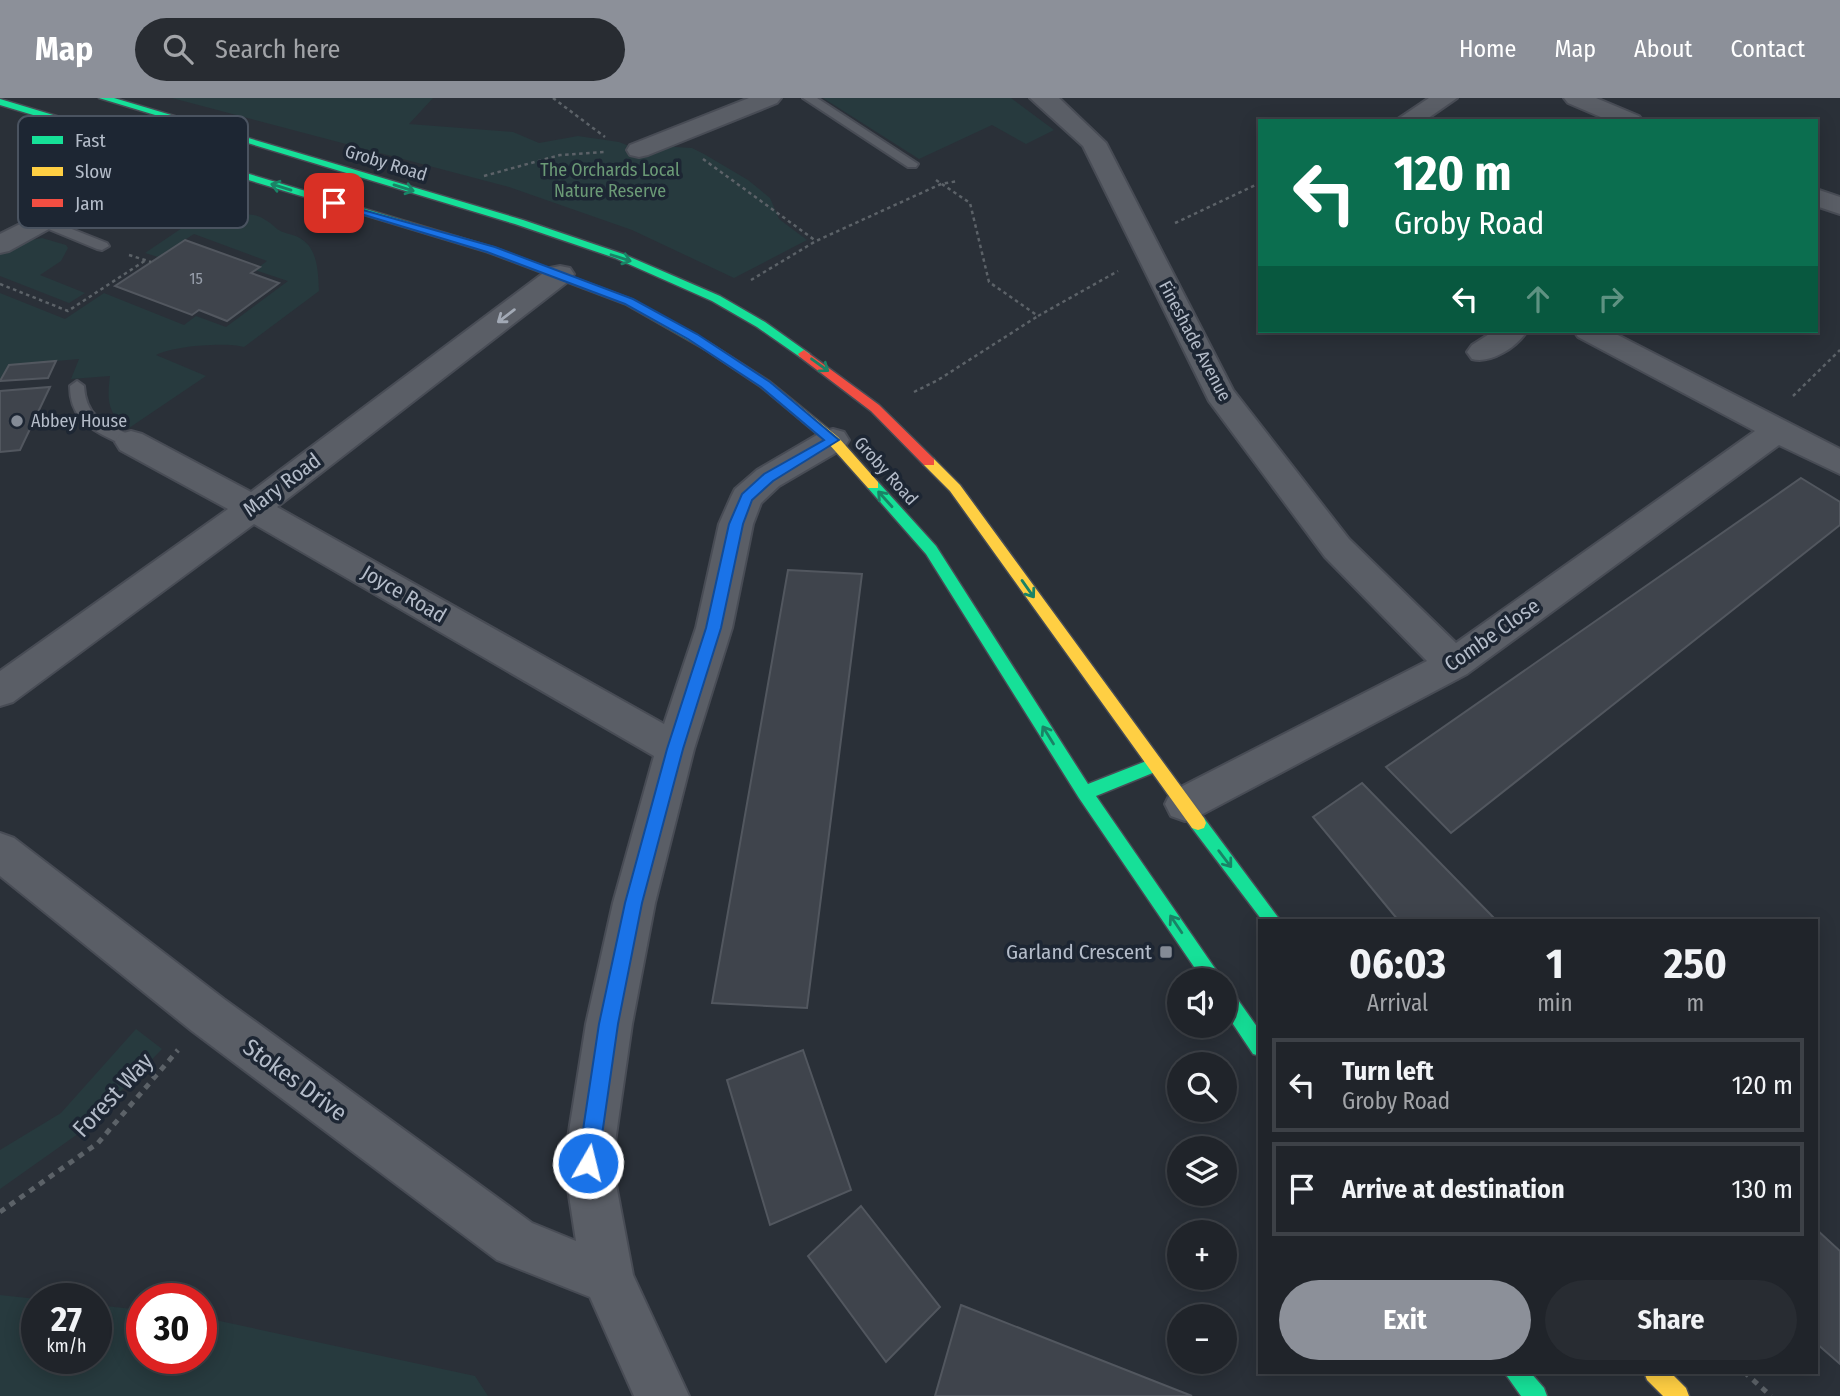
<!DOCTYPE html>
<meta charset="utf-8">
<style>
body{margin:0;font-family:"Fira Sans Condensed",sans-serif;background:#282c32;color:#f1f3f6;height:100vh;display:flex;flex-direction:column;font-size:26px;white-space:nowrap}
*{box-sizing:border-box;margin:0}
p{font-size:23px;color:#a2a4a8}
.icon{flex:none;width:38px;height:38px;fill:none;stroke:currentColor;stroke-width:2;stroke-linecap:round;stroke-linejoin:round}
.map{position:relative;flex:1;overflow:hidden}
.sheet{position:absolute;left:1258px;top:821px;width:560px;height:455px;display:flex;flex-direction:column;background:#20242a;border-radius:0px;box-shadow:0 4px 18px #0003,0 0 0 2px #3d4147}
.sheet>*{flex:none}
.guide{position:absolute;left:1258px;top:21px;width:560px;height:214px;border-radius:0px;box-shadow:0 4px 18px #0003,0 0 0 2px #3d4147;background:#0b6e4f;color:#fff;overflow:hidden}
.tools{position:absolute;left:1167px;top:870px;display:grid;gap:14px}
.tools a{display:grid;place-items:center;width:70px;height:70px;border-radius:50%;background:#20242a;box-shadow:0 4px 18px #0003,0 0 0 2px #3d4147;font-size:35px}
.speed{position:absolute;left:21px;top:1185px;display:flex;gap:14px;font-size:35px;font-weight:700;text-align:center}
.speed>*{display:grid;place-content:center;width:91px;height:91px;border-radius:50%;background:#20242a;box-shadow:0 4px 18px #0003,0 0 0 2px #3d4147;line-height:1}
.speed small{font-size:18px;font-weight:400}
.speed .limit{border:10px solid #d22;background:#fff;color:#111}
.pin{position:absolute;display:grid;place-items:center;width:60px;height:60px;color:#fff;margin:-30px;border-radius:14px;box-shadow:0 4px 10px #0006}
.me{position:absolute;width:77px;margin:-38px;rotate:8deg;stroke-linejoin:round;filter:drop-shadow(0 0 5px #0008)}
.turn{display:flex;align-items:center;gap:24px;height:147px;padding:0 21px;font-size:32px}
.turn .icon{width:91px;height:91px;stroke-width:2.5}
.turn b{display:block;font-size:49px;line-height:60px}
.lanes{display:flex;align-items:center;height:66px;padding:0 21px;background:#0003;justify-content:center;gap:35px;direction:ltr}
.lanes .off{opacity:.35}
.eta{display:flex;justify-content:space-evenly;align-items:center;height:119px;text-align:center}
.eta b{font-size:42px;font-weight:700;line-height:49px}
.cta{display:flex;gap:14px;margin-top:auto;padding:14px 21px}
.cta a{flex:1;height:80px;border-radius:42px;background:#8c9099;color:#fff;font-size:28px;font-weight:700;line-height:80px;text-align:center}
.cta a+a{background:#282c32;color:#f1f3f6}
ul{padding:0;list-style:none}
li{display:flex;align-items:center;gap:21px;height:94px;margin:0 14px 10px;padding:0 7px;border:4px solid #3d4147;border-radius:0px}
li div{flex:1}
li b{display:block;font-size:26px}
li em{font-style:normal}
header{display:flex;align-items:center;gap:42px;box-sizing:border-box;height:98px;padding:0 35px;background:#8c9099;color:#fff}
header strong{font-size:33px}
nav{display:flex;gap:38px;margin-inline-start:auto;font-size:24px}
.search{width:490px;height:63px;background:#282c32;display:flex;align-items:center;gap:18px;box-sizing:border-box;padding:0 24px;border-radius:38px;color:#a2a4a8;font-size:26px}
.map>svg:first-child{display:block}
</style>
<header>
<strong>Map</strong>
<div class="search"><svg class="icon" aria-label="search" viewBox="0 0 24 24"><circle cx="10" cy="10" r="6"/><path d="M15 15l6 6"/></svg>Search here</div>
<nav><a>Home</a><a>Map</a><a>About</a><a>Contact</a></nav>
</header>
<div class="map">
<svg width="1840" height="1298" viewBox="0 0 1840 1298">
<rect width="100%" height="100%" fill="#2a3038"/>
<!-- green -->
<g fill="#273a3e">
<polygon points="172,0 433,0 409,26 513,34 539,45 578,38 619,44 649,56 663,49 676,49 692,50 704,56 748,82 770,100 779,121 807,142 734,180 632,132 509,89"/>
<polygon points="823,0 1011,0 1054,32 1026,46 992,27 919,61"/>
<path d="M 112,58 L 248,102 L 227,116 C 250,115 260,115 277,131 C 282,135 292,136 298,139 C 318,149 318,173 319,193 L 244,249 C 225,244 173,248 156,257 L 206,278 L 129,330 C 107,317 107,301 110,278 L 71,281 L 79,261 L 9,267 L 0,283 L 0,195 L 65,221 L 104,195 L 184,227 L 196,218 L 226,229 L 288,183 L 255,172 L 267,163 L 194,136 L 158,159 L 145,155 L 185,128 L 142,112 C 113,130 106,137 75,122 L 76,115 L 88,105 L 54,88 Z"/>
<polygon points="42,140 66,147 68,150 61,163 40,177 85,195 69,205 0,178 0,156 21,144"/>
<polygon points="136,931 162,951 82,1033 0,1091 0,1052 61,1015"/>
<polygon points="0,1197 37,1201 37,1260 96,1260 96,1207 142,1212 142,1260 201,1260 201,1219 475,1278 488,1298 0,1298"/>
</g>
<!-- building -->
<g fill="#3f444c" stroke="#52575f" stroke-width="2">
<polygon points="185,142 260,169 251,175 279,185 227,223 199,212 192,217 115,188"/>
<polygon points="56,263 48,280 0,283 9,267"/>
<polygon points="50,289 20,352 0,354 0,293"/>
<polygon points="1801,380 1840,404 1840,427 1451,735 1386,669"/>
<polygon points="788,472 862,476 807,910 712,905"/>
<polygon points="1362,685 1496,822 1398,822 1313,719"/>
<polygon points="803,952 851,1092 770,1127 727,982"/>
<polygon points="861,1108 940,1209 886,1264 808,1158"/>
<polygon points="1816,1131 1840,1153 1840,1266 1816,1245"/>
<polygon points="961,1207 1192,1298 935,1298"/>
</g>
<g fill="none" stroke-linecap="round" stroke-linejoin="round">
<defs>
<g id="lane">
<polygon points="803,0 817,0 918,66 916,69 908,69"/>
<polygon points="44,120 107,145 109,148 102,152 97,151 39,127 37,124"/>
<path d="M 77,283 L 84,288 C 86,323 109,327 137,340 L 139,344 L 137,348 C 127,351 119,345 111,341 C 86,329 70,317 70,288 Z"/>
</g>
<g id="street">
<polygon points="749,0 781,0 777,5 648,57 639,59 630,57 627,52 630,47"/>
<polygon points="1030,0 1059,0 1106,45 1233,292 1349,441 1456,545 1755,333 1578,239 1574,233 1610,233 1840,351 1840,376 1779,347 1467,576 1199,718 1185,723 1171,718 1165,706 1171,694 1427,563 1325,459 1209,303 1083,48"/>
<polygon points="1429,0 1457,0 1424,23 1395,23"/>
<polygon points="1564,0 1596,0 1639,18 1643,23 1610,23 1568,5"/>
<polygon points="1816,91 1840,99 1840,116 1816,108"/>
<polygon points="78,97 87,100 91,105 87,110 9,153 0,155 0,136"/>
<polygon points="560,168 570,170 574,176 570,182 277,409 664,626 696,530 719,426 731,399 735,391 757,372 822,334 833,331 844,334 849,342 844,350 779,388 761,405 753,426 732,530 694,651 655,805 632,926 612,1065 633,1177 689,1298 634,1298 590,1199 497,1162 192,933 0,778 0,735 14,740 224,901 532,1125 576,1143 564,1065 586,926 613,805 654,658 254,426 13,604 0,608 0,573 228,411 120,352 115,344 120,336 131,333 142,336 251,394 550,170"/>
<path d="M 1494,233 L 1527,233 C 1517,249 1491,266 1472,261 L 1467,254 L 1472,247 Z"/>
</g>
<g id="fast">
<polygon points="99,0 114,0 523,122 623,156 720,198 765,224 810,256 808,259 800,259 757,229 712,203 615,160 515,126"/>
<polygon points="0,1 495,150 633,202 714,248 712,251 704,251 625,206 487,154 0,7"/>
<polygon points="873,382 878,384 936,448 1088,686 1154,660 1160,662 1162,667 1160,672 1096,698 1223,882 1203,882 1079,700 926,456 868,390 868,384"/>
<polygon points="1198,718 1204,720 1280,822 1262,822 1192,730 1190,725 1192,720"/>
<polygon points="1225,889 1231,892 1260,933 1260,958 1253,956 1225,914"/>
<polygon points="1504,1274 1530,1274 1544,1290 1547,1298 1521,1298"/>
</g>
<g id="slow">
<polygon points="708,244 769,283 838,339 878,384 878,390 868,390 828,345 761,289 704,251 704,245"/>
<polygon points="929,359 934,361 960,387 1204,720 1206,725 1204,730 1198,732 1192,730 950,393 924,367 924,361"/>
<polygon points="1644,1274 1670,1274 1686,1290 1689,1298 1663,1298 1647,1282"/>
</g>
<polygon id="jam" points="804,252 879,307 934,361 934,367 924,367 871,313 800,259 798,256"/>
</defs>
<!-- lane casing -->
<use href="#lane" stroke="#484c55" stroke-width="4"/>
<!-- street casing -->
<use href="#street" stroke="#484c55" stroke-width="4"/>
<!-- fast casing -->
<use href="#fast" stroke="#484c55" stroke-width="3"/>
<!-- slow casing -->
<use href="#slow" stroke="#484c55" stroke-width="3"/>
<!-- jam casing -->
<use href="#jam" stroke="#484c55" stroke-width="3"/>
<!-- path-far1 -->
<g stroke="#5c6268" stroke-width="2.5" stroke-dasharray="3.5 3.5" stroke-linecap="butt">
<polyline points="553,0 605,39"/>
<polyline points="703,61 816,143"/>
<polyline points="484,78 560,57 605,54"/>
<polyline points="936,82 970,105 989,184 1038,218 1118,173"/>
<polyline points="1175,125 1260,85"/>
<polyline points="129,157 151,164"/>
<polyline points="751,182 816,143 941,86 958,83"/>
<polyline points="0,186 68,213 146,162"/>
<polyline points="914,294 938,282 1038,218"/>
<polyline points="1793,298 1840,252"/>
</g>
<!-- path -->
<g stroke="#5c6268" stroke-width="5" stroke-dasharray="6 6" stroke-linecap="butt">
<polyline points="0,1114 98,1045 178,952"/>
<polyline points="1744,1274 1771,1298"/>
</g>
<!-- lane -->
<use href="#lane" fill="#5a5e66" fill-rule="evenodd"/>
<!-- street -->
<use href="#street" fill="#5a5e66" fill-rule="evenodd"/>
<!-- fast -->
<use href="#fast" fill="#16e098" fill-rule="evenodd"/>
<!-- slow -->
<use href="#slow" fill="#ffcf43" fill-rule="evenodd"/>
<!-- jam -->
<use href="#jam" fill="#f24e42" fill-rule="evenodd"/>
</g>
<!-- one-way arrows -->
<defs><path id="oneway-shaft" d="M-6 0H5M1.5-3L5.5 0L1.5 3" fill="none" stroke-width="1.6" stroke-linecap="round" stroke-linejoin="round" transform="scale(1.75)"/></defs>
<g stroke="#1a8366">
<use href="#oneway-shaft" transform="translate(281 89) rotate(-163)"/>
<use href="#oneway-shaft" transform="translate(404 90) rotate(17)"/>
<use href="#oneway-shaft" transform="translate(621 160) rotate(18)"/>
<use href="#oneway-shaft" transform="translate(820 267) rotate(36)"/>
<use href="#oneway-shaft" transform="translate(885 401) rotate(-132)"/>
<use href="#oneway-shaft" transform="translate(1028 491) rotate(55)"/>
<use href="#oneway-shaft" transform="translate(1048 637) rotate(-122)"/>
<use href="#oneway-shaft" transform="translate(1225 761) rotate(53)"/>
<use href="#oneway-shaft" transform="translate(1176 826) rotate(-124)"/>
</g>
<use stroke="#a2a9b5" href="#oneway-shaft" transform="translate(506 218) rotate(143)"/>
<!-- route -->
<polygon fill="#1a73e8" stroke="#114b97" stroke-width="2" points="331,103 495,149 633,201 697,236 770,284 839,342 773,383 752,402 743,426 721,530 683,651 642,805 618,926 598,1065 595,1072 588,1075 581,1072 578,1065 599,926 625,805 667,651 706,530 729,426 742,396 764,376 824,342 761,289 688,241 625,206 487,154 331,107"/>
<!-- markers -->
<g fill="#848b96" stroke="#1d2633" stroke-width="2.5">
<circle cx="17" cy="323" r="7"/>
<rect x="1159" y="847" width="14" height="14" rx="3.5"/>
</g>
<g text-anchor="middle" stroke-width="7" stroke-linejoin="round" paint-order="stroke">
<!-- far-number labels -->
<g font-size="16" fill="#979eaa">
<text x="196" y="186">15</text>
</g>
<!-- far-street labels -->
<g font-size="18" fill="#b4bcc9" stroke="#1d2633">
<text transform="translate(386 65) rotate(17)" y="6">Groby Road</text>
<text transform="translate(1195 243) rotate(62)" y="6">Fineshade Avenue</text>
<text transform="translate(886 373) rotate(48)" y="6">Groby Road</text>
</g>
<!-- far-park labels -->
<g font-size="18" fill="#6b9a76" stroke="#1d2633">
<text x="610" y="78">The Orchards Local<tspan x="610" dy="21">Nature Reserve</tspan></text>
</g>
<!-- far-poi labels -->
<g font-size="18" fill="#b4bcc9" stroke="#1d2633" text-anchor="start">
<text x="31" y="329">Abbey House</text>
</g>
<!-- street labels -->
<g font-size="21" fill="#b4bcc9" stroke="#1d2633">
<text transform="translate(282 387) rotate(-37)" y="7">Mary Road</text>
<text transform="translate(404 496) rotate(30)" y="7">Joyce Road</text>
<text transform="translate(1492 537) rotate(-35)" y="7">Combe Close</text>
</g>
<!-- poi labels -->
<g font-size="21" fill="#b4bcc9" stroke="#1d2633" text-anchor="end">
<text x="1152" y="861">Garland Crescent</text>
</g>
<!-- near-street labels -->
<g font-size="24" fill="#b4bcc9" stroke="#1d2633">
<text transform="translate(295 982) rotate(36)" y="8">Stokes Drive</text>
<text transform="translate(113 997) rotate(-47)" y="8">Forest Way</text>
</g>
</g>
<!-- legend -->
<rect x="18" y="18" width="230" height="112" rx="10" fill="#1d2633" stroke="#4a5360" stroke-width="2"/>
<rect x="32" y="38" width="31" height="8" fill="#16e098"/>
<rect x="32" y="69" width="31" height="9" fill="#ffcf43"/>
<rect x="32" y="101" width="31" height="8" fill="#f24e42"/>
<g font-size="19" fill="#b4bcc9">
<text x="75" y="49">Fast</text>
<text x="75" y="80">Slow</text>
<text x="75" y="112">Jam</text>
</g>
</svg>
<div class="tools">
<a><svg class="icon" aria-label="sound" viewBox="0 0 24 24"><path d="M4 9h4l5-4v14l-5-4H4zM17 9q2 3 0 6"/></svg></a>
<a><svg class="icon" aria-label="search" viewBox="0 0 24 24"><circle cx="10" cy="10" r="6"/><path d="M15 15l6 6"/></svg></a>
<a><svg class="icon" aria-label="layers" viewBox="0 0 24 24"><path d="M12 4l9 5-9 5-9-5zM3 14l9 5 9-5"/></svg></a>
<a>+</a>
<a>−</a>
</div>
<div class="speed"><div>27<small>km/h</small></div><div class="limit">30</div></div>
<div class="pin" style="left:334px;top:105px;background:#d93025"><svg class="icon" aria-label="arrive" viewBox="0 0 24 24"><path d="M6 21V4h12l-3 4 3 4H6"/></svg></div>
<svg class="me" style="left:588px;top:1065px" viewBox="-20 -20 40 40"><circle r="17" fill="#1a73e8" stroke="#fff" stroke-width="3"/><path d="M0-11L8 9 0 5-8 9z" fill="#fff"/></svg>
<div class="guide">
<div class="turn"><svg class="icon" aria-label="left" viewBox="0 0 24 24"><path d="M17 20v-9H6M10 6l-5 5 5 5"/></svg><div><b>120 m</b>Groby Road</div></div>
<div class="lanes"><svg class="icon" aria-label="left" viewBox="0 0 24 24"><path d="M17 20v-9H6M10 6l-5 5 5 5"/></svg><svg class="icon off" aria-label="ahead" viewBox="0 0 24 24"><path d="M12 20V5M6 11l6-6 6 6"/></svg><svg class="icon off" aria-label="right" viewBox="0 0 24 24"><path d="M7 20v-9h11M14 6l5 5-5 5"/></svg></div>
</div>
<section class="sheet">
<div class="eta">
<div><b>06:03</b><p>Arrival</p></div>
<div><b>1</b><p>min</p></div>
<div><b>250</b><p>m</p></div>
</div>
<ul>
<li><svg class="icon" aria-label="left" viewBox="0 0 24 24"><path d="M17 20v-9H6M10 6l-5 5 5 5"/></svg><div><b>Turn left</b><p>Groby Road</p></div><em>120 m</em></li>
<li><svg class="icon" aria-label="arrive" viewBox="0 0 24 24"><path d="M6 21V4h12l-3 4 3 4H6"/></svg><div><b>Arrive at destination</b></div><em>130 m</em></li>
</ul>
<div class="cta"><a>Exit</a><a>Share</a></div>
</section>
</div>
